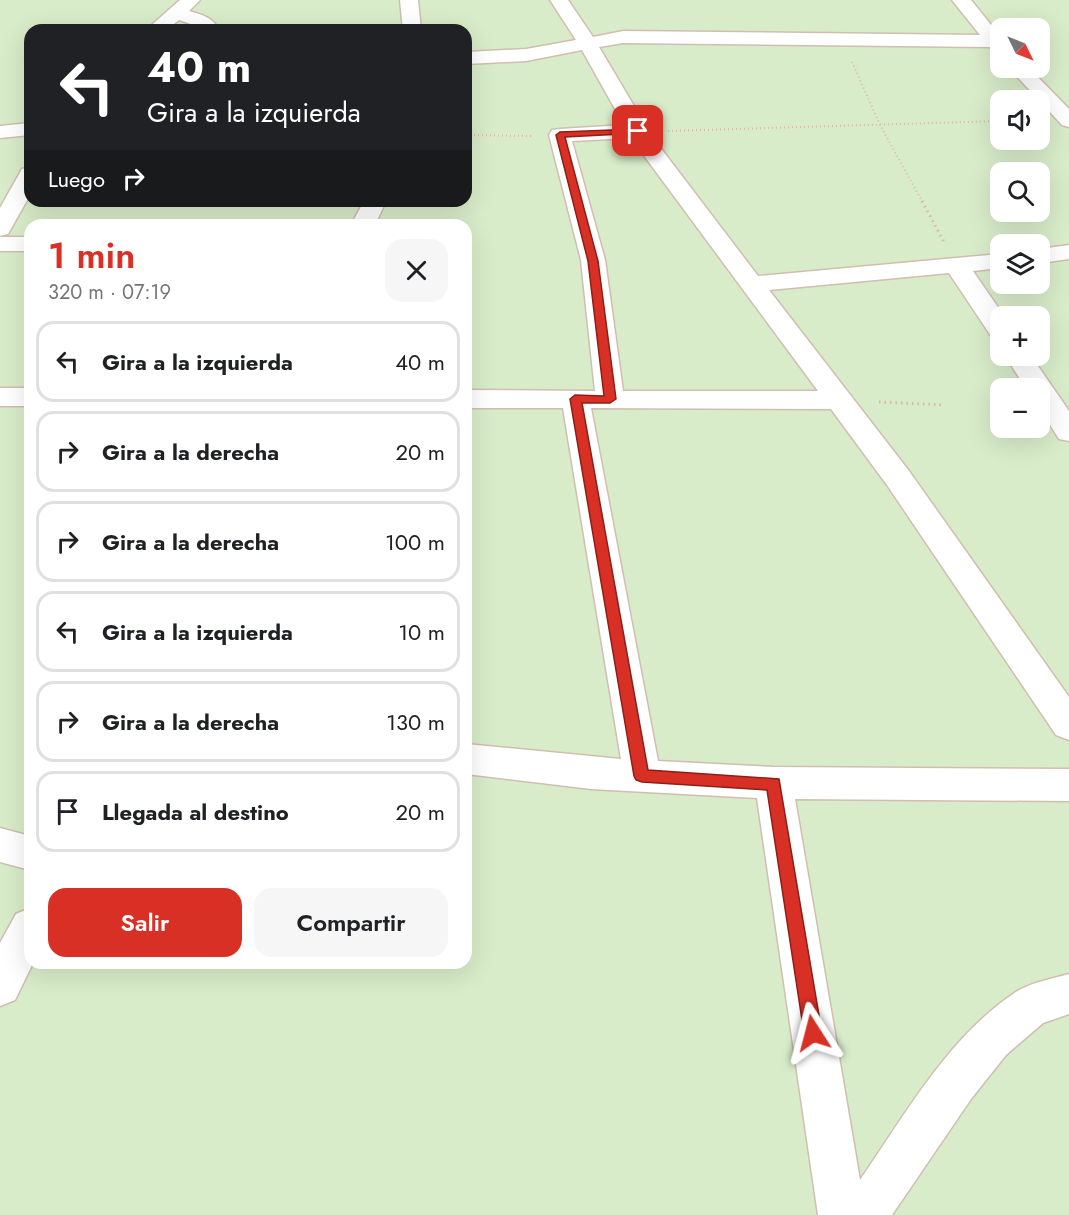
<!DOCTYPE html>
<html lang="es">
<meta charset="utf-8">
<style>
body{margin:0;font-family:Jost,sans-serif;background:#f6f6f6;color:#202124;height:100vh;display:flex;flex-direction:column;font-size:22px;white-space:nowrap}
*{box-sizing:border-box;margin:0}
p{font-size:20px;color:#757577}
.icon{flex:none;width:33px;height:33px;fill:none;stroke:currentColor;stroke-width:2;stroke-linecap:round;stroke-linejoin:round}
.map{position:relative;flex:1;overflow:hidden}
.sheet{position:absolute;left:24px;top:219px;width:448px;height:750px;display:flex;flex-direction:column;background:#fff;border-radius:18px;box-shadow:0 6px 24px #0002}
.sheet>*{flex:none}
.guide{position:absolute;left:24px;top:24px;width:448px;height:183px;border-radius:18px;box-shadow:0 6px 24px #0002;background:#202124;color:#fff;overflow:hidden}
.needle{width:39px;rotate:133deg}
.buttons{position:absolute;left:990px;top:18px;display:grid;gap:12px}
.buttons a{display:grid;place-items:center;width:60px;height:60px;border-radius:12px;background:#fff;box-shadow:0 6px 24px #0002;font-size:30px}
.pin{position:absolute;display:grid;place-items:center;width:51px;height:51px;color:#fff;margin:-26px;border-radius:12px;box-shadow:0 3px 9px #0006}
.me{position:absolute;width:66px;margin:-33px;rotate:351deg;stroke-linejoin:round;filter:drop-shadow(0 0 4px #0008)}
.turn{display:flex;align-items:center;gap:21px;height:126px;padding:0 24px;font-size:27px}
.turn .icon{width:78px;height:78px;stroke-width:2.5}
.turn b{display:block;font-size:42px;line-height:51px}
.then{display:flex;align-items:center;height:57px;padding:0 24px;background:#0003;gap:12px;font-size:22px}
.round{display:grid;place-items:center;flex:none;width:63px;height:63px;border-radius:18px;background:#f6f6f6}
.summary{display:flex;align-items:center;justify-content:space-between;height:102px;padding:0 24px}
h1{font-size:36px;font-weight:600;line-height:45px;color:#d93025}
.action{display:flex;gap:12px;margin-top:auto;padding:12px 24px}
.action a{flex:1;height:69px;border-radius:18px;background:#d93025;color:#fff;font-size:24px;font-weight:600;line-height:69px;text-align:center}
.action a+a{background:#f6f6f6;color:#202124}
ul{padding:0;list-style:none}
li{display:flex;align-items:center;gap:18px;height:81px;margin:0 12px 9px;padding:0 12px;border:3px solid #e0e0e0;border-radius:18px}
li div{flex:1}
li b{display:block;font-size:22px}
li em{font-style:normal}
.map>svg:first-child{display:block}
</style>
<div class="map">
<svg width="1069" height="1215" viewBox="0 0 1069 1215">
<rect width="100%" height="100%" fill="#fdf6ec"/>
<!-- green -->
<path fill="#d8ecc9" fill-rule="evenodd" d="M 0,0 L 1069,0 L 1069,1215 L 0,1215 ZM 1000,28 L 1040,28 L 1040,68 L 1000,68 ZM 30,30 L 466,30 L 466,201 L 30,201 ZM 1000,100 L 1040,100 L 1040,140 L 1000,140 ZM 1000,172 L 1040,172 L 1040,212 L 1000,212 ZM 30,225 L 466,225 L 466,963 L 30,963 ZM 1000,244 L 1040,244 L 1040,284 L 1000,284 ZM 1000,316 L 1040,316 L 1040,356 L 1000,356 ZM 1000,388 L 1040,388 L 1040,428 L 1000,428 Z"/>
<g fill="none" stroke-linecap="round" stroke-linejoin="round">
<defs>
<g id="minor">
<path d="M 180,0 L 200,0 L 189,11 C 202,15 213,17 219,30 C 200,30 196,25 179,20 L 166,30 L 146,30 Z"/>
<polygon points="400,0 418,0 421,30 403,30"/>
<path d="M 550,0 L 568,0 L 593,37 L 623,31 L 980,35 L 952,0 L 971,0 L 1000,36 L 1000,53 L 993,51 L 990,47 L 623,43 L 599,47 L 653,138 L 758,276 L 1000,254 L 1000,268 L 973,271 L 1004,316 L 1000,316 L 1000,338 L 991,336 L 949,273 L 769,290 L 909,471 L 1069,697 L 1069,740 L 1056,735 L 887,485 L 831,409 L 591,408 L 658,761 L 774,767 L 1069,769 L 1069,801 L 795,799 L 860,1180 C 905,1115 947,1039 1013,994 C 1028,983 1051,979 1069,974 L 1069,1014 L 1043,1023 L 1006,1055 L 971,1099 L 892,1215 L 818,1215 L 757,798 L 591,789 L 466,774 L 466,744 L 621,759 L 563,408 L 466,408 L 466,390 L 595,391 L 581,260 L 549,135 L 552,130 L 560,129 L 624,125 L 582,50 L 526,61 L 466,64 L 466,52 L 526,49 L 576,40 ZM 631,138 L 818,391 L 623,391 L 605,260 L 572,141 Z"/>
<polygon points="1009,68 1029,68 1069,109 1069,127 1062,125"/>
<polygon points="30,123 30,135 0,138 0,126"/>
<polygon points="30,167 30,195 8,234 0,236 0,208 22,169"/>
<polygon points="364,201 386,201 375,225 351,225"/>
<rect x="0" y="237" width="30" height="14"/>
<polygon points="1069,245 1069,259 1040,263 1040,249"/>
<polygon points="1005,356 1031,356 1069,411 1069,441 1059,439 1040,409 1040,388 1026,388"/>
<rect x="0" y="388" width="30" height="18"/>
<polygon points="0,828 30,836 30,870 0,862"/>
<polygon points="30,908 30,963 33,963 15,1000 0,1006 0,943 16,914"/>
</g>
</defs>
<!-- minor casing -->
<use href="#minor" stroke="#d1beb0" stroke-width="3"/>
<!-- path-far1 -->
<g stroke="#d9b8a5" stroke-width="2" stroke-dasharray="1 3" stroke-linecap="butt">
<polyline points="852,62 880,125 923,203"/>
<polyline points="668,131 1000,121"/>
<polyline points="466,135 532,136"/>
</g>
<!-- path -->
<g stroke="#d9b8a5" stroke-width="3" stroke-dasharray="1.5 4" stroke-linecap="butt">
<polyline points="922,201 944,242"/>
<polyline points="879,402 944,405"/>
</g>
<!-- minor -->
<use href="#minor" fill="#fff" fill-rule="evenodd"/>
</g>
<!-- route -->
<polygon fill="#d93025" stroke="#8d1f18" stroke-width="1.5" points="638,129 641,130 641,133 565,137 598,261 616,399 610,403 582,403 648,770 779,779 822,1033 820,1040 813,1042 807,1040 804,1033 767,790 642,782 636,780 634,776 570,399 575,395 604,396 588,261 556,135 560,132"/>
</svg>
<div class="buttons">
<a><svg class="needle" viewBox="-14 -14 28 28"><path d="M0-13l5 13h-10z" fill="#e53935"/><path d="M0 13l5-13h-10z" fill="#757577"/></svg></a>
<a><svg class="icon" aria-label="sound" viewBox="0 0 24 24"><path d="M4 9h4l5-4v14l-5-4H4zM17 9q2 3 0 6"/></svg></a>
<a><svg class="icon" aria-label="search" viewBox="0 0 24 24"><circle cx="10" cy="10" r="6"/><path d="M15 15l6 6"/></svg></a>
<a><svg class="icon" aria-label="layers" viewBox="0 0 24 24"><path d="M12 4l9 5-9 5-9-5zM3 14l9 5 9-5"/></svg></a>
<a>+</a>
<a>−</a>
</div>
<div class="pin" style="left:638px;top:131px;background:#d93025"><svg class="icon" aria-label="arrive" viewBox="0 0 24 24"><path d="M6 21V4h12l-3 4 3 4H6"/></svg></div>
<svg class="me" style="left:813px;top:1033px" viewBox="-20 -20 40 40"><path d="M0-17L14 15 0 8-14 15z" fill="#d93025" stroke="#fff" stroke-width="4"/></svg>
<div class="guide">
<div class="turn"><svg class="icon" aria-label="left" viewBox="0 0 24 24"><path d="M17 20v-9H6M10 6l-5 5 5 5"/></svg><div><b>40 m</b>Gira a la izquierda</div></div>
<div class="then">Luego<svg class="icon" aria-label="right" viewBox="0 0 24 24"><path d="M7 20v-9h11M14 6l5 5-5 5"/></svg></div>
</div>
<section class="sheet">
<div class="summary"><div><h1>1 min</h1><p>320 m · 07:19</p></div><a class="round"><svg class="icon" aria-label="close" viewBox="0 0 24 24"><path d="M6 6l12 12M18 6L6 18"/></svg></a></div>
<ul>
<li><svg class="icon" aria-label="left" viewBox="0 0 24 24"><path d="M17 20v-9H6M10 6l-5 5 5 5"/></svg><div><b>Gira a la izquierda</b></div><em>40 m</em></li>
<li><svg class="icon" aria-label="right" viewBox="0 0 24 24"><path d="M7 20v-9h11M14 6l5 5-5 5"/></svg><div><b>Gira a la derecha</b></div><em>20 m</em></li>
<li><svg class="icon" aria-label="right" viewBox="0 0 24 24"><path d="M7 20v-9h11M14 6l5 5-5 5"/></svg><div><b>Gira a la derecha</b></div><em>100 m</em></li>
<li><svg class="icon" aria-label="left" viewBox="0 0 24 24"><path d="M17 20v-9H6M10 6l-5 5 5 5"/></svg><div><b>Gira a la izquierda</b></div><em>10 m</em></li>
<li><svg class="icon" aria-label="right" viewBox="0 0 24 24"><path d="M7 20v-9h11M14 6l5 5-5 5"/></svg><div><b>Gira a la derecha</b></div><em>130 m</em></li>
<li><svg class="icon" aria-label="arrive" viewBox="0 0 24 24"><path d="M6 21V4h12l-3 4 3 4H6"/></svg><div><b>Llegada al destino</b></div><em>20 m</em></li>
</ul>
<div class="action"><a>Salir</a><a>Compartir</a></div>
</section>
</div>
